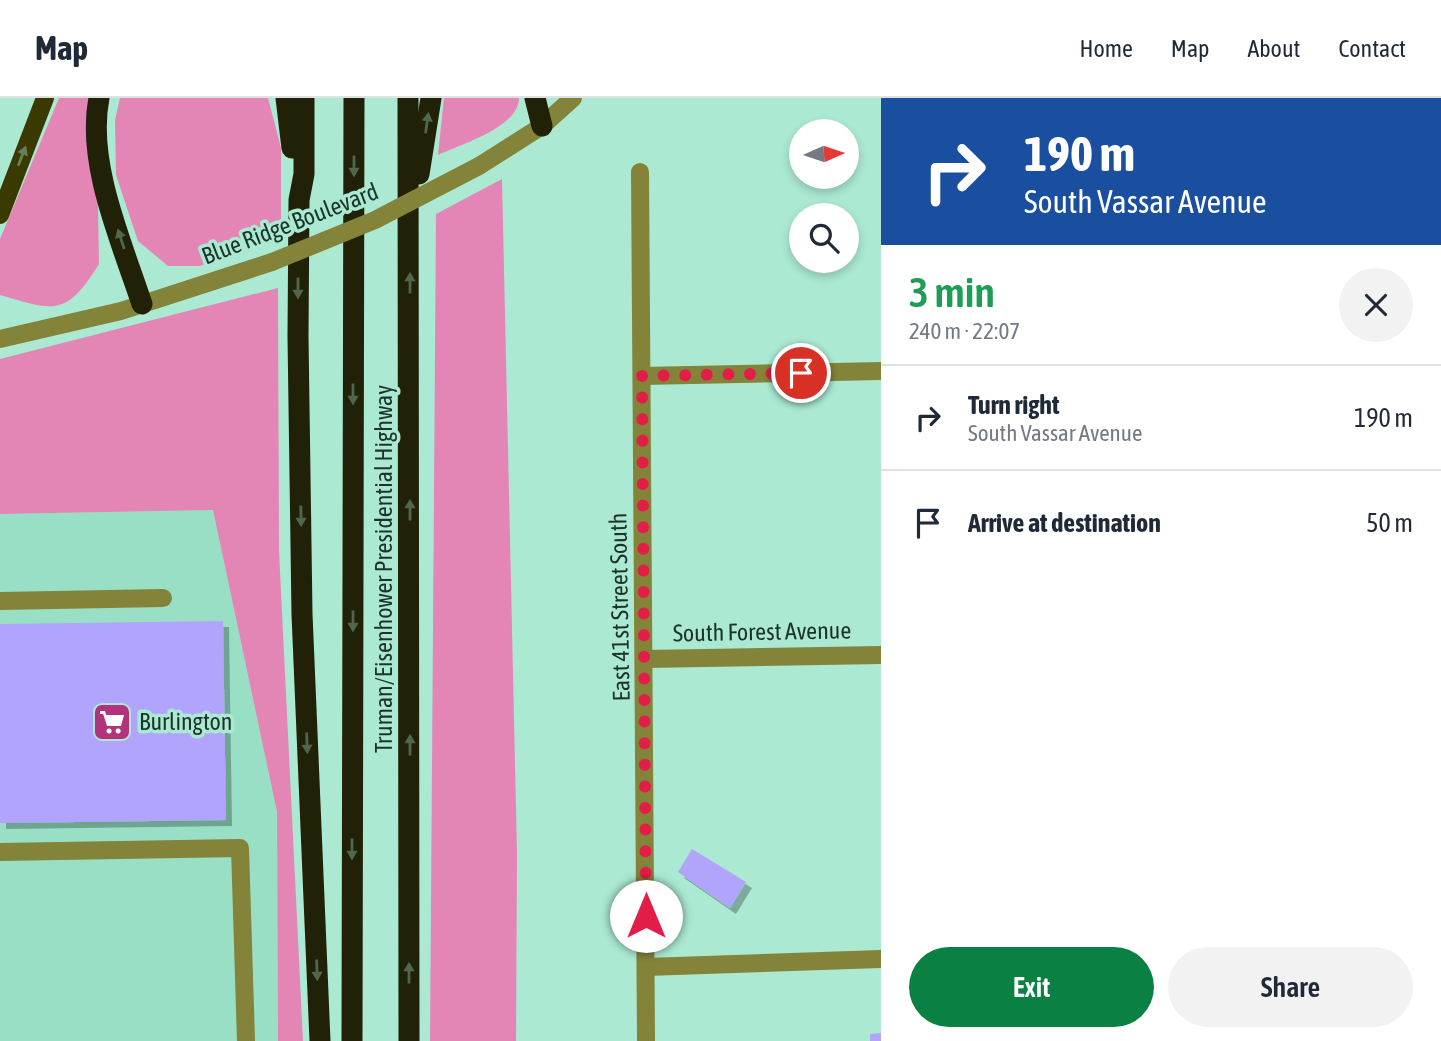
<!DOCTYPE html>
<meta charset="utf-8">
<style>
body{margin:0;font-family:"Asap Condensed",sans-serif;background:#f2f2f3;color:#1f2937;height:100vh;display:flex;flex-direction:column;font-size:26px;white-space:nowrap}
*{box-sizing:border-box;margin:0}
p{font-size:23px;color:#747a83}
.icon{flex:none;width:38px;height:38px;fill:none;stroke:currentColor;stroke-width:2;stroke-linecap:round;stroke-linejoin:round}
.map{position:relative;flex:1;overflow:hidden}
.drawer{display:flex;flex-direction:column;background:#fff;width:560px}
.drawer>*{flex:none}
.guide{background:#1a4fa0;color:#fff;overflow:hidden}
.needle{width:46px;rotate:87deg}
.tools{position:absolute;left:789px;top:21px;display:grid;gap:14px}
.tools a{display:grid;place-items:center;width:70px;height:70px;border-radius:50%;background:#fff;box-shadow:0 4px 10px #0003;font-size:35px}
.pin{position:absolute;display:grid;place-items:center;width:60px;height:60px;color:#fff;margin:-30px;border:4px solid #fff;border-radius:50%;box-shadow:0 2px 7px #0007}
.me{position:absolute;width:77px;margin:-38px;rotate:0deg;stroke-linejoin:round;filter:drop-shadow(0 0 5px #0008)}
.turn{display:flex;align-items:center;gap:24px;height:147px;padding:0 28px;font-size:32px}
.turn .icon{width:91px;height:91px;stroke-width:2.5}
.turn b{display:block;font-size:49px;line-height:60px}
.round{display:grid;place-items:center;flex:none;width:74px;height:74px;border-radius:37px;background:#f2f2f3}
.head{display:flex;align-items:center;justify-content:space-between;height:119px;padding:0 28px}
h1{font-size:42px;font-weight:600;line-height:52px;color:#1e9e55}
.button{display:flex;gap:14px;margin-top:auto;padding:14px 28px}
.button a{flex:1;height:80px;border-radius:42px;background:#0b8043;color:#fff;font-size:28px;font-weight:600;line-height:80px;text-align:center}
.button a+a{background:#f2f2f3;color:#1f2937}
ul{padding:0;list-style:none}
li{display:flex;align-items:center;gap:21px;height:105px;padding:0 28px;border-top:2px solid #e0e1e3}
li div{flex:1}
li b{display:block;font-size:26px}
li em{font-style:normal}
header{display:flex;align-items:center;gap:42px;box-sizing:border-box;height:98px;padding:0 35px;background:#fff;border-bottom:2px solid #e0e1e3}
header strong{font-size:33px}
nav{display:flex;gap:38px;margin-inline-start:auto;font-size:24px}
main{display:flex;flex:1;min-height:0}
.map>svg:first-child{display:block}
</style>
<header>
<strong>Map</strong>
<nav><a>Home</a><a>Map</a><a>About</a><a>Contact</a></nav>
</header>
<main>
<div class="map">
<svg width="881" height="943" viewBox="0 0 881 943">
<defs>
<filter id="shadow"><feDropShadow dx="6" dy="6" stdDeviation="0" flood-color="#0004"/></filter>
</defs>
<rect width="100%" height="100%" fill="#abe9d2"/>
<!-- built -->
<polygon fill="#98dfc5" points="213,412 277,714 278,943 0,943 0,416"/>
<!-- green -->
<g fill="#e486b5">
<path d="M 59,0 L 96,0 L 99,166 C 66,219 55,213 0,197 L 0,141 Z"/>
<polygon points="120,0 268,0 281,50 281,135 200,168 168,168 138,143 116,77 115,22"/>
<path d="M 444,0 L 519,0 C 519,29 462,46 438,57 Z"/>
<polygon points="502,81 517,756 516,943 430,943 436,116"/>
<polygon points="278,190 279,453 303,943 278,943 277,714 213,412 0,416 0,261"/>
</g>
<!-- building -->
<g fill="#b0a4fc" filter="url(#shadow)">
<polygon points="223,523 226,722 0,725 0,526"/>
<polygon points="692,751 746,784 730,810 678,774"/>
<polygon points="881,935 881,943 870,943 870,936"/>
</g>
<g fill="none" stroke-linecap="round" stroke-linejoin="round">
<!-- minor -->
<g stroke="#838339" stroke-width="18">
<polyline points="479,68 542,28 573,0"/>
<polyline points="640,74 646,943"/>
<polyline points="0,241 121,213 272,164"/>
<polyline points="642,278 881,273"/>
<polyline points="0,503 163,500"/>
<polyline points="645,561 881,557"/>
<polyline points="0,754 240,750 246,943"/>
<polyline points="646,869 881,861"/>
</g>
<!-- major -->
<polyline stroke="#3a3a00" stroke-width="18" points="0,117 45,0"/>
<!-- highway -->
<g stroke="#202106" stroke-width="21">
<path d="M 99,0 C 86,65 122,145 142,206"/>
<polyline points="286,0 292,50"/>
<polyline points="304,0 304,76 299,102 298,238 302,516 320,943"/>
<polyline points="408,0 409,943"/>
<polyline points="535,0 542,28"/>
<polyline points="419,76 431,0"/>
<polyline points="352,943 354,0"/>
</g>
<!-- minor-bridge -->
<polyline stroke="#838339" stroke-width="18" points="272,164 375,122 479,68"/>
</g>
<!-- one-way arrows -->
<defs><path id="oneway-solid" d="M-6-.8H1V-3.2L6.5 0L1 3.2V.8H-6Z" transform="scale(1.75)"/></defs>
<g fill="#51674d">
<use href="#oneway-solid" transform="translate(427 25) rotate(-82)"/>
<use href="#oneway-solid" transform="translate(354 68) rotate(90)"/>
<use href="#oneway-solid" transform="translate(121 141) rotate(-108)"/>
<use href="#oneway-solid" transform="translate(410 185) rotate(-90)"/>
<use href="#oneway-solid" transform="translate(298 190) rotate(90)"/>
<use href="#oneway-solid" transform="translate(353 296) rotate(90)"/>
<use href="#oneway-solid" transform="translate(410 412) rotate(-90)"/>
<use href="#oneway-solid" transform="translate(301 418) rotate(89)"/>
<use href="#oneway-solid" transform="translate(353 523) rotate(90)"/>
<use href="#oneway-solid" transform="translate(307 645) rotate(88)"/>
<use href="#oneway-solid" transform="translate(410 647) rotate(-90)"/>
<use href="#oneway-solid" transform="translate(352 751) rotate(90)"/>
<use href="#oneway-solid" transform="translate(317 872) rotate(88)"/>
<use href="#oneway-solid" transform="translate(409 875) rotate(-90)"/>
</g>
<use fill="#678054" href="#oneway-solid" transform="translate(22 58) rotate(-69)"/>
<g fill="none" stroke-linecap="round" stroke-linejoin="round">
<!-- route -->
<polyline stroke="#e11d48" stroke-width="12" stroke-dasharray="0 21.6" points="646,818 642,278 801,275"/>
</g>
<!-- icons -->
<defs>
<symbol id="supermarket-square" viewBox="-11 -11 22 22"><rect x="-9" y="-9" width="18" height="18" rx="4" fill="#b3327c" stroke="#abe9d2"/><path d="M-6-5.5h2.5l.6 2H6L4.5 2H-2.5L-4.4-4H-6ZM-1.5 3.2a1.3 1.3 0 1 0 .1 0ZM3 3.2a1.3 1.3 0 1 0 .1 0Z" fill="#fff"/></symbol>
</defs>
<g fill-rule="evenodd">
<use href="#supermarket-square" x="90" y="602" width="44" height="44"/>
</g>
<g text-anchor="middle" stroke-width="7" stroke-linejoin="round" paint-order="stroke">
<!-- street labels -->
<g font-size="24" fill="#1b342b" stroke="#abe9d2">
<text transform="translate(290 126) rotate(-21)" y="8">Blue Ridge Boulevard</text>
<text transform="translate(384 471) rotate(-90)" y="8">Truman/Eisenhower Presidential Highway</text>
<text transform="translate(620 509) rotate(-91)" y="8">East 41st Street South</text>
<text transform="translate(762 534) rotate(-1)" y="8">South Forest Avenue</text>
</g>
<!-- poi labels -->
<g font-size="24" fill="#1b342b" stroke="#abe9d2" text-anchor="start">
<text x="139" y="632">Burlington</text>
</g>
</g>
</svg>
<div class="tools">
<a><svg class="needle" viewBox="-14 -14 28 28"><path d="M0-13l5 13h-10z" fill="#e53935"/><path d="M0 13l5-13h-10z" fill="#747a83"/></svg></a>
<a><svg class="icon" aria-label="search" viewBox="0 0 24 24"><circle cx="10" cy="10" r="6"/><path d="M15 15l6 6"/></svg></a>
</div>
<div class="pin" style="left:801px;top:275px;background:#d93025"><svg class="icon" aria-label="arrive" viewBox="0 0 24 24"><path d="M6 21V4h12l-3 4 3 4H6"/></svg></div>
<svg class="me" style="left:646px;top:818px" viewBox="-20 -20 40 40"><circle r="19" fill="#fff"/><path d="M0-13L10 11 0 6-10 11z" fill="#e11d48"/></svg>
</div>
<section class="drawer">
<div class="guide">
<div class="turn"><svg class="icon" aria-label="right" viewBox="0 0 24 24"><path d="M7 20v-9h11M14 6l5 5-5 5"/></svg><div><b>190 m</b>South Vassar Avenue</div></div>
</div>
<div class="head"><div><h1>3 min</h1><p>240 m · 22:07</p></div><a class="round"><svg class="icon" aria-label="close" viewBox="0 0 24 24"><path d="M6 6l12 12M18 6L6 18"/></svg></a></div>
<ul>
<li><svg class="icon" aria-label="right" viewBox="0 0 24 24"><path d="M7 20v-9h11M14 6l5 5-5 5"/></svg><div><b>Turn right</b><p>South Vassar Avenue</p></div><em>190 m</em></li>
<li><svg class="icon" aria-label="arrive" viewBox="0 0 24 24"><path d="M6 21V4h12l-3 4 3 4H6"/></svg><div><b>Arrive at destination</b></div><em>50 m</em></li>
</ul>
<div class="button"><a>Exit</a><a>Share</a></div>
</section>
</main>
